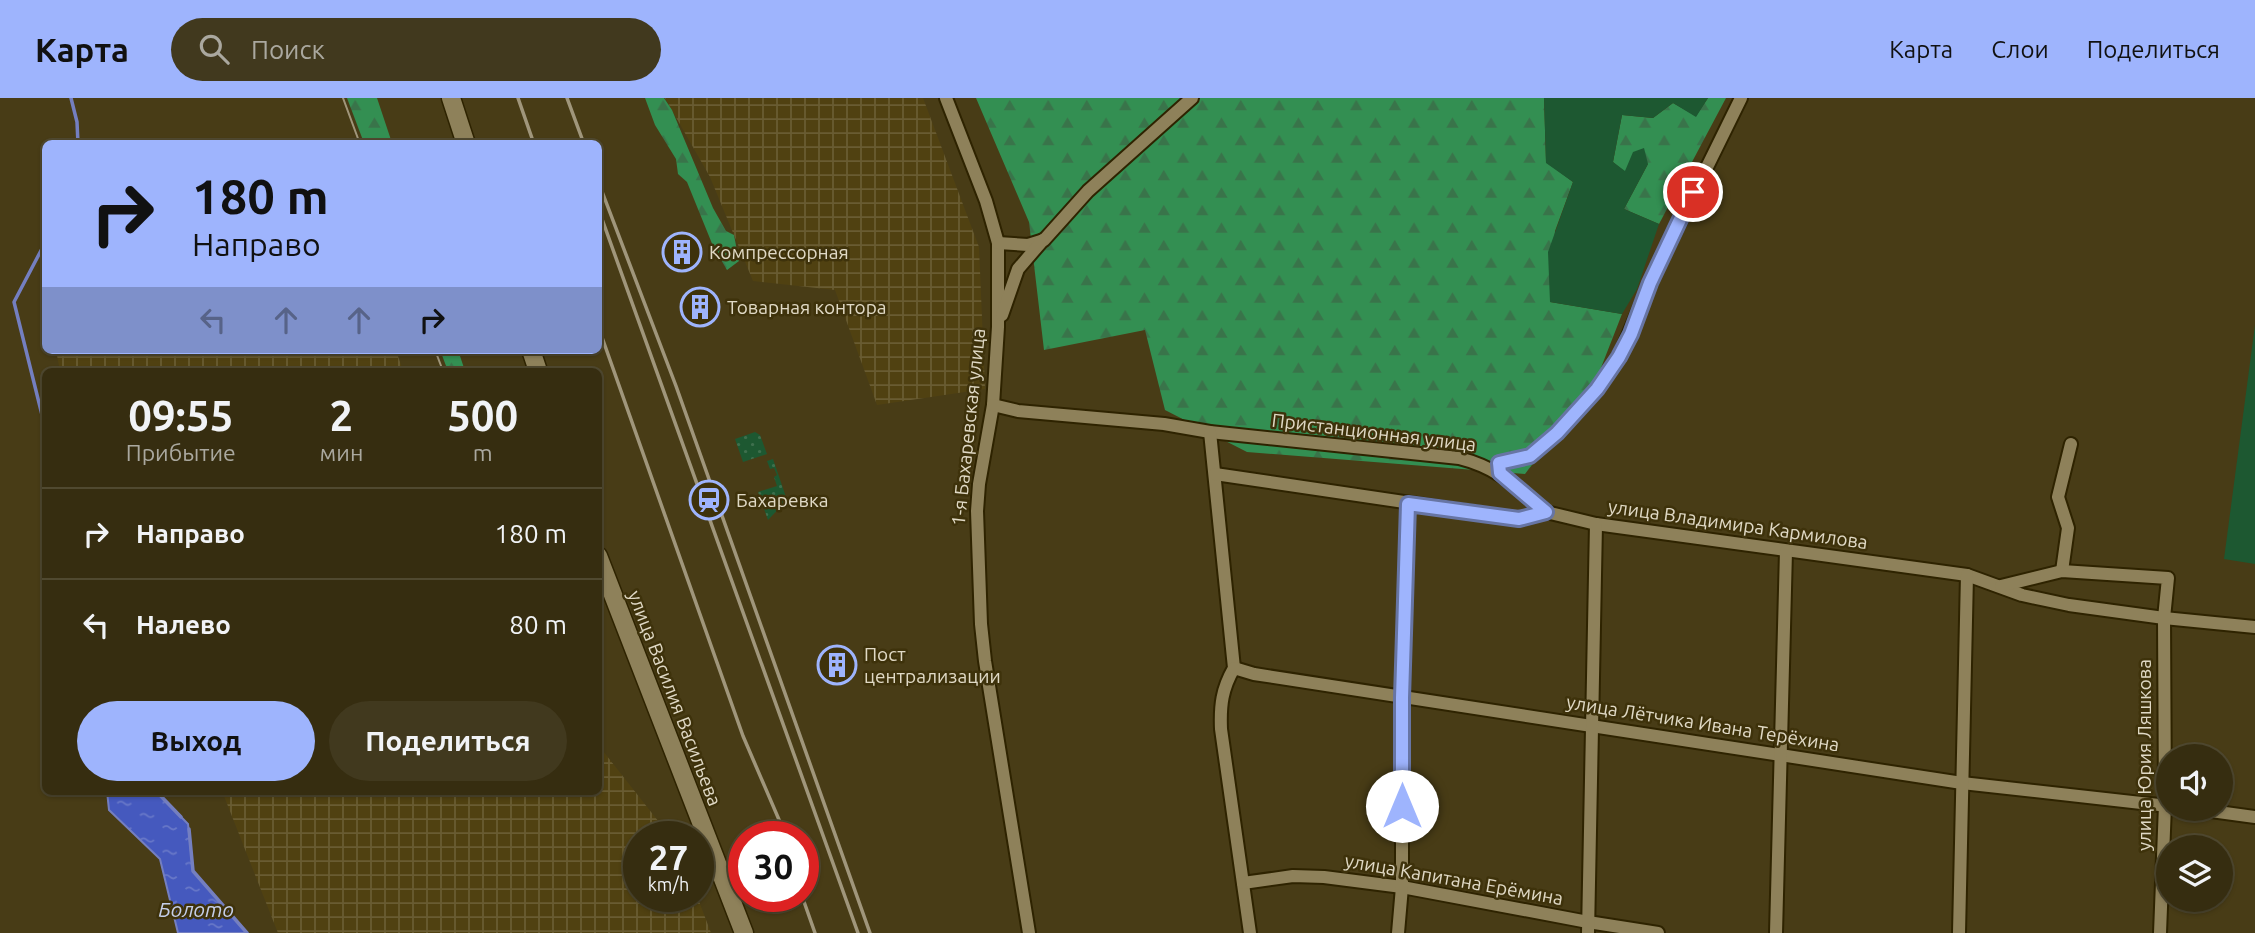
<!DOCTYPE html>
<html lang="ru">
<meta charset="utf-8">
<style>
body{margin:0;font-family:Ubuntu,sans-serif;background:#41391e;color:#f1f3f6;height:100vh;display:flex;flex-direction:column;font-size:26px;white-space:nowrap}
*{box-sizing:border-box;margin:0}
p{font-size:23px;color:#aaa89f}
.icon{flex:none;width:38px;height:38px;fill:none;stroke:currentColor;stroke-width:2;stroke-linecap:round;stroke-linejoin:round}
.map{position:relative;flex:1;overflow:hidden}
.panel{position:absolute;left:42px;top:270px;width:560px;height:427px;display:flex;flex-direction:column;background:#362d10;border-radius:10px;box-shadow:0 2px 5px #0004,0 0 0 2px #504930}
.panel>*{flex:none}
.top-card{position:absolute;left:42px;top:42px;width:560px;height:214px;border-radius:10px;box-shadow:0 2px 5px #0004,0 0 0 2px #504930;background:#9eb4fd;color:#111;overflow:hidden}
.buttons{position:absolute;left:2156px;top:646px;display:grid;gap:14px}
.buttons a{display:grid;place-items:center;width:77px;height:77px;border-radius:50%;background:#362d10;box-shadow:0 2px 5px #0004,0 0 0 2px #504930;font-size:35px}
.speed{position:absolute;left:623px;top:723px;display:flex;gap:14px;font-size:35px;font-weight:700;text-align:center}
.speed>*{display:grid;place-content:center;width:91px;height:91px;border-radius:50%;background:#362d10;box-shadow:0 2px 5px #0004,0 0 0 2px #504930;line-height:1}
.speed small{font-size:18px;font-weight:400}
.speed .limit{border:10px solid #d22;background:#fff;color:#111}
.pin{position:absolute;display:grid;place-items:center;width:60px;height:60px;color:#fff;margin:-30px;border:4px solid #fff;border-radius:50%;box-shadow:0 2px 7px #0007}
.me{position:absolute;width:77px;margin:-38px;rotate:0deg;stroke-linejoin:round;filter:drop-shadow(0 0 5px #0008)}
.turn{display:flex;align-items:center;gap:24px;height:147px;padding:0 35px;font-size:32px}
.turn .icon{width:91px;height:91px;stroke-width:2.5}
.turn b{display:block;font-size:49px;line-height:60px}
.lanes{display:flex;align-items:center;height:66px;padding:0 35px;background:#0003;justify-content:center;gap:35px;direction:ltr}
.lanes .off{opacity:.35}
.eta{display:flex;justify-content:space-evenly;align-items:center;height:119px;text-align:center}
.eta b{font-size:42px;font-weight:600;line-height:49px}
.primary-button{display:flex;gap:14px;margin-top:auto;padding:14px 35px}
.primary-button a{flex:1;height:80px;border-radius:42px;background:#9eb4fd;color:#111;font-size:28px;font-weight:600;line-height:80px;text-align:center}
.primary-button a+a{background:#41391e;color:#f1f3f6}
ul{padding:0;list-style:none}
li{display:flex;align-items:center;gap:21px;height:91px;padding:0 35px;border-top:2px solid #504930}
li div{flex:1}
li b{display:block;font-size:26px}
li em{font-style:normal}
header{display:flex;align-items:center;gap:42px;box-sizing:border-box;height:98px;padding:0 35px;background:#9eb4fd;color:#111}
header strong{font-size:33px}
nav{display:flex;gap:38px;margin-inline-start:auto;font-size:24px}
.search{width:490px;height:63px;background:#41391e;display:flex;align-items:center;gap:18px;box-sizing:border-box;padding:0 24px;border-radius:38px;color:#aaa89f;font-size:26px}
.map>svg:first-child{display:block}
</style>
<header>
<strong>Карта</strong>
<div class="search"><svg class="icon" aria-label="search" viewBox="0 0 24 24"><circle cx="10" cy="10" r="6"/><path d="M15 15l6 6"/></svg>Поиск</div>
<nav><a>Карта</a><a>Слои</a><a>Поделиться</a></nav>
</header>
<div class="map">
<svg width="2255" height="835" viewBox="0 0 2255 835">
<defs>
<pattern id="industrial-grid" width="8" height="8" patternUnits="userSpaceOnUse" patternTransform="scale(1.75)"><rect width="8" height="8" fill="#504111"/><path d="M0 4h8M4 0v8" fill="none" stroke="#695c32"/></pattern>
<pattern id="grass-dots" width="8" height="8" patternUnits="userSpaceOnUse" patternTransform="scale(1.75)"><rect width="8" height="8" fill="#1d5831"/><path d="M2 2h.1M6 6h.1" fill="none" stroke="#3e6f4d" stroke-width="1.8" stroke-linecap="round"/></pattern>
<pattern id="forest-firs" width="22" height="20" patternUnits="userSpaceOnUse" patternTransform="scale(1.75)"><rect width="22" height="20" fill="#338f52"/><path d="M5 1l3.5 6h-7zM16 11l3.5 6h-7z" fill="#39744a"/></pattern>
<pattern id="water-ripples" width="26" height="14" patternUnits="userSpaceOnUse" patternTransform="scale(1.75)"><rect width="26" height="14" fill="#4559be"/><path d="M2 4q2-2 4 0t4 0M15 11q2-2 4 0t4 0" fill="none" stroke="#6878c8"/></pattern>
</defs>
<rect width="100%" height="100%" fill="#483c16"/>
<!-- industrial -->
<g fill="url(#industrial-grid)">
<polygon points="665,0 923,0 979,149 985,291 877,307 835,192 753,183 710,79"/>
<polygon points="56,252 396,252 403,273 60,273"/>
<polygon points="599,648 670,738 639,738 639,798 697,798 711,835 278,835 222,693 598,693"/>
</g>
<!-- grass -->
<g fill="url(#grass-dots)">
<polygon points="755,334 760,337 767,356 743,364 735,341"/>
<polygon points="773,361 787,402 768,422 758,394 777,388 774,379 777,377 774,370 770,371 767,363"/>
</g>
<!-- forest -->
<g fill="url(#forest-firs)">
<polygon points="347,0 377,0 392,45 364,45"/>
<polygon points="645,0 664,0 672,12 713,110 726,133 734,137 739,163 727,172 713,148 687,84 678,76 676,61 655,27"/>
<polygon points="976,0 1544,0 1546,64 1573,84 1555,133 1550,204 1622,216 1595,285 1525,376 1247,354 1165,312 1145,232 1044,252 1029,124"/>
<polygon points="1708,0 1726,0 1659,126 1624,111 1648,66 1625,74 1613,64 1622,17 1653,20 1673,5 1696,18"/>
<polygon points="440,252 458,252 465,273 448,273"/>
</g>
<!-- garden -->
<g fill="#1d5831">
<polygon points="1544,0 1708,0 1696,19 1673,5 1653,20 1622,17 1613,64 1625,73 1633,54 1644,50 1648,66 1624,111 1659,126 1637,191 1622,216 1550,204 1548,154 1573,84 1546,65"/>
<polygon points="2255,227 2255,466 2224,461"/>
</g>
<!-- water -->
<polygon fill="url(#water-ripples)" stroke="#747fc0" stroke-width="2" points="107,693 156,693 188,726 193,773 247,835 178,835 160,761 109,712"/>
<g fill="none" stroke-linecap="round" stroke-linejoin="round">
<!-- stream -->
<g stroke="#747fc0" stroke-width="3.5">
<polyline points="71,0 77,24 78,46"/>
<polyline points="46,143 14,204 46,333"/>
<polyline points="156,693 181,719"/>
<polyline points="189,731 193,773 247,835"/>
</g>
<defs>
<g id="street">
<polyline points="946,0 986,103 998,145 998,229 993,307 979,386 977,413 981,526 985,563 1029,835"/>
<polyline points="998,145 1028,147 1044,142 1088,93 1192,0"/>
<polyline points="1002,217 1018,171 1043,142"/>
<path d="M 993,307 L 1018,313 L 1164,326 L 1210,334 L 1459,360 C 1499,370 1516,389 1546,414"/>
<path d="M 1210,334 L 1234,570 C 1222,591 1220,607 1221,631 L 1250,835"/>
<polyline points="1500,375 1499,365 1530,358 1557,335 1597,291 1619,259 1650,185 1741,0"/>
<polyline points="1215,376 1519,421 1546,414 1596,426 1967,477 2022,497 2069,507 2164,520 2255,529"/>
<polyline points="2062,473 2068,430 2058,399 2071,346"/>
<polyline points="2001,488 2062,473 2168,480 2164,520 2165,707 2160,835"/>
<polyline points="1234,570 1254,576 1962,685 2168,708"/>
<polyline points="2189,710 2255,719"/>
<polyline points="1243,785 1293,778 1324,779 1402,789 1588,824 1658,835"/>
<polyline points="1398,835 1402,789 1402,600 1408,406"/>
<polyline points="1588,835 1596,426"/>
<polyline points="1776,835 1786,453"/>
<polyline points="1959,835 1967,477"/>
</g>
<g id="secondary">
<polyline points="451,0 466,46"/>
<polyline points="531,252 538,273"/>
<polyline points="598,458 744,835"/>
</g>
</defs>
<!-- street casing -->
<use href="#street" stroke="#2e2300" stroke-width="16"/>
<!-- secondary casing -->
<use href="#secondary" stroke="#2e2300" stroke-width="21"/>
<!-- street -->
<use href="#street" stroke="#8e815a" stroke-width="12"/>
<!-- secondary -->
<use href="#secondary" stroke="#8e815a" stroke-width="18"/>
<!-- tram -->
<g stroke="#a0967b" stroke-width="2">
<polyline points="343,0 360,46"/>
<polyline points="435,252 443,273"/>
</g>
<!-- rail -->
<g stroke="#a0967b" stroke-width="3.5">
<polyline points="518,0 534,46"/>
<polyline points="567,0 584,46"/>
<polyline points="598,83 676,288 870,835"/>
<polyline points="602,121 858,835"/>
<polyline points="598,228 743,638 786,738"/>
<polyline points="802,798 815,835"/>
</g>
</g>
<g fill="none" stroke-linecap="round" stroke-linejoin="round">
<defs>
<polyline id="route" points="1402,708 1402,600 1408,406 1519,421 1546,414 1500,375 1499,365 1530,358 1557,335 1597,291 1619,259 1631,236 1650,185 1693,94"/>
</defs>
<!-- route casing -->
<use href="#route" stroke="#6775a4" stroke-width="18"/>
<!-- route -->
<use href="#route" stroke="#9eb4fd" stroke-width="12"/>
</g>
<!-- icons -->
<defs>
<symbol id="building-ring" viewBox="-11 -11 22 22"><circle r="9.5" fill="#3e320b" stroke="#9eb4fd" stroke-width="1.5"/><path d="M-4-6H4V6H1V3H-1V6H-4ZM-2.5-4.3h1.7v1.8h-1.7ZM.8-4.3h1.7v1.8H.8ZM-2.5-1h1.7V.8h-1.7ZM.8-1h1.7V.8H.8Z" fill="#9eb4fd"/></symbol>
<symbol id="station-ring" viewBox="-11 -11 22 22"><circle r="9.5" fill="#3e320b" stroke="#9eb4fd" stroke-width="1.5"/><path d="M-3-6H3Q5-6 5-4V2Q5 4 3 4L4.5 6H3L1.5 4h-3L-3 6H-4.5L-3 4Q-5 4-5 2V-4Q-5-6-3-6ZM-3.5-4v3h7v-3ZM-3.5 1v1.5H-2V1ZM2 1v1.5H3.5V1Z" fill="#9eb4fd"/></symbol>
</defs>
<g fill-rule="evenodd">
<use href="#building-ring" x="660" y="132" width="44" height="44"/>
<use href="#building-ring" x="678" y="187" width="44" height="44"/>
<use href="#station-ring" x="687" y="380" width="44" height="44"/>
<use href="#building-ring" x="815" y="545" width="44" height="44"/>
</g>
<g text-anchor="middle" stroke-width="5" stroke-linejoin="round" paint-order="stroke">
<!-- poi labels -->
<g font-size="19" fill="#e0d9c5" stroke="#3e320b" text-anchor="start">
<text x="709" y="161">Компрессорная</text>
<text x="727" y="216">Товарная контора</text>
<text x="736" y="409">Бахаревка</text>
<text x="864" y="563">Пост<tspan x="864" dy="22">централизации</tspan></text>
</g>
<!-- street labels -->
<g font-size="19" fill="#e0d9c5" stroke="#3e320b">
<text transform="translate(968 329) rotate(-84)" y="7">1-я Бахаревская улица</text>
<text transform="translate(1374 334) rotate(7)" y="7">Пристанционная улица</text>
<text transform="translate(1738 426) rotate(8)" y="7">улица Владимира Кармилова</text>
<text transform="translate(675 600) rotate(69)" y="7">улица Василия Васильева</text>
<text transform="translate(1703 625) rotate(9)" y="7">улица Лётчика Ивана Терёхина</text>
<text transform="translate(2144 657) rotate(-90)" y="7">улица Юрия Ляшкова</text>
<text transform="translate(1454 781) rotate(10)" y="7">улица Капитана Ерёмина</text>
</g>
<!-- water labels -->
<g font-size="21" font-style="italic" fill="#c5cee8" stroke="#3e320b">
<text x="196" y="819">Болото</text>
</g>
</g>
</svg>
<div class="buttons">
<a><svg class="icon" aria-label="sound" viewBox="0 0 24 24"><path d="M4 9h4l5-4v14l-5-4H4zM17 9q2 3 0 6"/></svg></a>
<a><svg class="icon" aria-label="layers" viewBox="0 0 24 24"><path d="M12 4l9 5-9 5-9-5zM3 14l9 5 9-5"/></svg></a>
</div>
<div class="speed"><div>27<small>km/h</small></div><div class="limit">30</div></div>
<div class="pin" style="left:1693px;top:94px;background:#d93025"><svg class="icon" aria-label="arrive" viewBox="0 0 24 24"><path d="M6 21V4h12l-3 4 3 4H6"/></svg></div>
<svg class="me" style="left:1402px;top:708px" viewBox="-20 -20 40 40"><circle r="19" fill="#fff"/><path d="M0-13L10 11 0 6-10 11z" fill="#9eb4fd"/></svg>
<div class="top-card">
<div class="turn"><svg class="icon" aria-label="right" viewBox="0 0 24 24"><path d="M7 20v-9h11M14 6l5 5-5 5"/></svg><div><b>180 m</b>Направо</div></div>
<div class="lanes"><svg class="icon off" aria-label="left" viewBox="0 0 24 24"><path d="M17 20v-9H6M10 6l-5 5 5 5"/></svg><svg class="icon off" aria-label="ahead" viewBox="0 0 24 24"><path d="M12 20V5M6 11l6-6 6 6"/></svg><svg class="icon off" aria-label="ahead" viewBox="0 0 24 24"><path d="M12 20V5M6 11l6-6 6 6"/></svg><svg class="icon" aria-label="right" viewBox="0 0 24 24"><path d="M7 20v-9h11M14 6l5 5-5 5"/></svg></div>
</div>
<section class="panel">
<div class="eta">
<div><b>09:55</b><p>Прибытие</p></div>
<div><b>2</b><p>мин</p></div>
<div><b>500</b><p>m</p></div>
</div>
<ul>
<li><svg class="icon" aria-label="right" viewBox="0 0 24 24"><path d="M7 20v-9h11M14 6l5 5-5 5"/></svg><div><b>Направо</b></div><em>180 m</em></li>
<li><svg class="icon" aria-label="left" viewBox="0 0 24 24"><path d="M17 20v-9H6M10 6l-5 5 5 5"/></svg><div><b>Налево</b></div><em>80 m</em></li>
</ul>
<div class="primary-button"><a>Выход</a><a>Поделиться</a></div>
</section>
</div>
